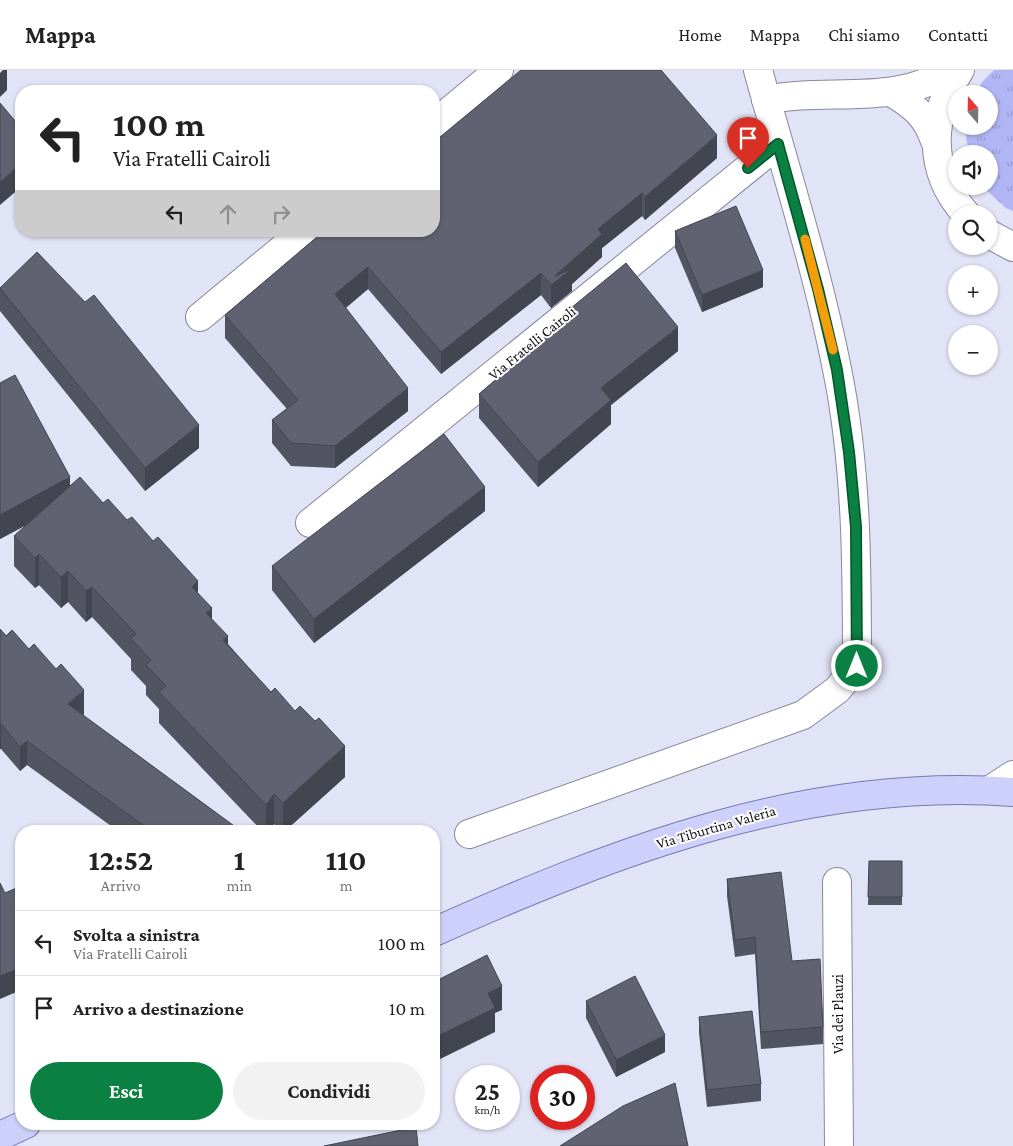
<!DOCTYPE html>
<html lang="it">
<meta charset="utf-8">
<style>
body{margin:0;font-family:"Crimson Pro",serif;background:#f2f2f2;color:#222;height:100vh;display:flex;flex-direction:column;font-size:19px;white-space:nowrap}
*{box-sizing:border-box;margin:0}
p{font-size:16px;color:#767676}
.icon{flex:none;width:28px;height:28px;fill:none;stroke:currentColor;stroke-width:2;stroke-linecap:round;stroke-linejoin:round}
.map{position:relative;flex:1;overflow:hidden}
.details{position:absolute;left:15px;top:755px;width:425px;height:305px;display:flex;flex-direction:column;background:#fff;border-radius:20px;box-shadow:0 1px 4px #0004}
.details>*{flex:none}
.top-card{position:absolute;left:15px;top:15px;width:425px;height:152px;border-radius:20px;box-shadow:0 1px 4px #0004;background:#fff;color:#222;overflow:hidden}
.needle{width:32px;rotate:340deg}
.controls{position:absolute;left:948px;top:15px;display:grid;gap:10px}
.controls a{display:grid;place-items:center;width:50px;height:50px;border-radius:50%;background:#fff;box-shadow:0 1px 4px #0004;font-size:25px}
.speed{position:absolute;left:455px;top:995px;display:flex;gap:10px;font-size:25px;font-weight:700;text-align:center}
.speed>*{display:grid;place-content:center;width:65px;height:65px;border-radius:50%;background:#fff;box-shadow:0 1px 4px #0004;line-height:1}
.speed small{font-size:12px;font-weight:400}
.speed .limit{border:8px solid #d22;background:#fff;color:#111}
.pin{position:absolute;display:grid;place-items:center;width:42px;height:42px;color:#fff;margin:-51px -21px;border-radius:50% 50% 50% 0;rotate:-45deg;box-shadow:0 0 5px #0007}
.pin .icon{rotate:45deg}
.me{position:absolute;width:55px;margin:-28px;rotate:0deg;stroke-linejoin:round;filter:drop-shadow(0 0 4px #0008)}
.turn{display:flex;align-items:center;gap:18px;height:105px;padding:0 15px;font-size:22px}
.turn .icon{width:65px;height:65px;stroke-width:2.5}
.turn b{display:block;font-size:35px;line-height:42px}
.lanes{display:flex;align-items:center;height:48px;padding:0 15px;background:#0003;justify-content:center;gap:25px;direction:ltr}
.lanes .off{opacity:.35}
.eta{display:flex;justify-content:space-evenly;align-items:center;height:85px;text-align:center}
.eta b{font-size:30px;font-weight:700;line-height:35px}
.button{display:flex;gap:10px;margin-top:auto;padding:10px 15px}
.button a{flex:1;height:58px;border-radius:30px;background:#0b8043;color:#fff;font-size:20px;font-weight:700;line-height:58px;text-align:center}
.button a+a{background:#f2f2f2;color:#222}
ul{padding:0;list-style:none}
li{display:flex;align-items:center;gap:15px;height:65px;padding:0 15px;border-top:1px solid #e0e0e0}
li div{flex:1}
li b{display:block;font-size:19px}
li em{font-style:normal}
header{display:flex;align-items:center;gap:30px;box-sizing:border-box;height:70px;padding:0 25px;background:#fff;border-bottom:1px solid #e0e0e0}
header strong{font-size:24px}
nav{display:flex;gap:28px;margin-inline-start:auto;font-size:18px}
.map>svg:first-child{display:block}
</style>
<header>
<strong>Mappa</strong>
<nav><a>Home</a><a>Mappa</a><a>Chi siamo</a><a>Contatti</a></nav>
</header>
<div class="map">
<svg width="1013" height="1076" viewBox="0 0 1013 1076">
<defs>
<pattern id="grass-tufts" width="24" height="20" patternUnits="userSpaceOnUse" patternTransform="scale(1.25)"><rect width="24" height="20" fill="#b1b5f4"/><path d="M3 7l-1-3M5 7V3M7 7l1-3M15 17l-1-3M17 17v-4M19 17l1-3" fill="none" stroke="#979bd1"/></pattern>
</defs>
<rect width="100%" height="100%" fill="#e1e3f6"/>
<!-- grass -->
<polygon fill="url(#grass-tufts)" points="994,0 1013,0 1013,141 1006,138 985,119 983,116 989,116 989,84 969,84 966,66 967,56 989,56 989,24 976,24 982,12"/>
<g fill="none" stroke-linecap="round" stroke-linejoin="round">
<defs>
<g id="minor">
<path d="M 960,0 C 929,46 927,101 966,144"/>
<path d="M 891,22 C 913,35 927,46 935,71"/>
<path d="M 766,30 C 826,17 897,37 950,0"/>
<polyline points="434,54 499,0"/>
<polyline points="989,164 1013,177"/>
<polyline points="200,247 304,161"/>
<polyline points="310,453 778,74"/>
<polyline points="990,720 1013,705"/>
<path d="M 469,764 L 803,645 L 837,620 L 857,596 C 857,497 857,397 837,299 C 817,198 785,99 758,0"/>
<polyline points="837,812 839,1076"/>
</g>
<g id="major">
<path d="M 434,862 C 618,780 808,707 1013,722"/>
<polyline points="0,1066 26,1054"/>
</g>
</defs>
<!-- minor casing -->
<use href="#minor" stroke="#87899b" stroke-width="30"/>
<!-- major casing -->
<use href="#major" stroke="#777aab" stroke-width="30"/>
<!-- minor -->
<use href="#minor" stroke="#fff" stroke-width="28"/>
<!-- major -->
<use href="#major" stroke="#cdd0fb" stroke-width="28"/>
</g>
<!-- wall -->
<g fill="#535462">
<polygon points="717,88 645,150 642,146 602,178 602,187 572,214 572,221 551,238 541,225 441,304 368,219 346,238 408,341 335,398 291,396 272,373 272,350 287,339 225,268 225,245 324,161"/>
<polygon points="675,161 763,217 702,242 675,178"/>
<polygon points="0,217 85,232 199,378 145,421 0,241"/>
<polygon points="571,238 678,281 611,335 611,354 538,417 479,348 479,324 571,245"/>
<polygon points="0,313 70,416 103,433 198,523 212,549 228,574 345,707 285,761 281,761 274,754 269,761 262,761 159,653 159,639 146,625 146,616 131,600 131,589 92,547 86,552 68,532 61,538 39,515 35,518 14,496 14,466 26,455 0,469"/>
<polygon points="485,441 314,573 272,520 272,496"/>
<polygon points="0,559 84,644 83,645 241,761 118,761 27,695 20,701 1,679"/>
<polygon points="869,791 902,791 902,835 868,835"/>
<polygon points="727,809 792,891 823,957 823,974 761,979 755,884 735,887 727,826"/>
<polygon points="586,931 665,982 616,1007 586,948"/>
<polygon points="699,947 761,1014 761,1031 707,1037 699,963"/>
</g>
<!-- shaded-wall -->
<g fill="#434550">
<polygon points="3,0 7,0 7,20 0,27 0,3"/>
<polygon points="717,65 717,88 645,150 645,127"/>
<polygon points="21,94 21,117 0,135 0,112"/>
<polygon points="642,123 642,146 602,178 602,187 572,214 572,221 551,238 551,215 555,206 598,159"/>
<polygon points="368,197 368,219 335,246 335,224"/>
<polygon points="763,200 763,217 702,242 702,225"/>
<polygon points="541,203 541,225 441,304 441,282"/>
<polygon points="678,257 678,281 611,335 611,354 538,417 538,392 601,318"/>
<polygon points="408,318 408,341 335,398 335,376"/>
<polygon points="199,355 199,378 145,421 145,398"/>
<polygon points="70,407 70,432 0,469 0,445"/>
<polygon points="485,417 485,441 314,573 314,549"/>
<polygon points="39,484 39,515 35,518 35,488"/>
<polygon points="68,501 68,532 61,538 61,507"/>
<polygon points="198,511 198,541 192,517"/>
<polygon points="92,517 92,547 86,552 86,521"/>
<polygon points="212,538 212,569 206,543"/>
<polygon points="228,566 228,597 223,570"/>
<polygon points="84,620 84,644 68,659 68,634"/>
<polygon points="1,654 1,679 0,679 0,655"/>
<polygon points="27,671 27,695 20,701 20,677"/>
<polygon points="345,676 345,707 285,761 283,761 283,733"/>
<polygon points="274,724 274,754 269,761 266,761 266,735"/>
<polygon points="21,897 21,920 0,929 0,906"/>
<polygon points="502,916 502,940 495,943 495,962 434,992 434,968 488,923"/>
<polygon points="665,965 665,982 616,1007 616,990"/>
</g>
<!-- building -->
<g fill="#606272" stroke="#434550">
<polygon points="521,0 661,0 717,65 645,127 642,123 598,159 602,164 555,206 572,199 551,215 541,203 441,282 368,197 335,224 408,318 335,376 291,373 272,350 298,330 225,245 324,161 434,161 434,72"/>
<polygon points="0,33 21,58 21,94 0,112"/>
<polygon points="736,136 763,200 702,225 675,161"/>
<polygon points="37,182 85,232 94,225 199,355 145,398 0,218"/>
<polygon points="626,193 678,257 601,318 611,330 538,392 479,324 574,242 571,238"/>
<polygon points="15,305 70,407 0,445 0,313"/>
<polygon points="444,364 485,417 314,549 272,496"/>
<polygon points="80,407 103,433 108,429 127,450 132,447 153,471 158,467 198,511 192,517 212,538 206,543 228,566 223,570 271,622 275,618 295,641 300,636 315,651 319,648 345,676 283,733 274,724 266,735 159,622 166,616 146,595 151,590 131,569 136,564 92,517 86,521 68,501 61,507 39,484 35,488 14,466"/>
<polygon points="0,559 6,566 12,560 29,579 34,574 56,599 61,594 84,620 68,634 241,761 151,761 27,671 20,677 1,654 0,655"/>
<polygon points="869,791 902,791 902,827 868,827"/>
<polygon points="781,802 792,891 820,889 823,957 761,962 755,867 735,870 727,809"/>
<polygon points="0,813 5,823 21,816 21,898 0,906"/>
<polygon points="487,885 502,916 488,923 495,938 434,968 434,912"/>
<polygon points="635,906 665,965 616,990 586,931"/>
<polygon points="752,941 761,1014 707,1020 699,947"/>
<polygon points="675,1013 688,1076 560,1076 623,1036"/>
<polygon points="416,1057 418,1076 324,1076"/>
</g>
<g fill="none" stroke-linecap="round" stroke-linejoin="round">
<defs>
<polyline id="route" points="748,98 778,74 818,219 837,300 849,382 856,457 857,596"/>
</defs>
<!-- route casing -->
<use href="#route" stroke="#07532c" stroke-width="12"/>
<!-- route -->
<use href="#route" stroke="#0b8043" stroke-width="9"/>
<!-- slow -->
<polyline stroke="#f59e0b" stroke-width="9" points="805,169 833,280"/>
</g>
<g text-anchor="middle" stroke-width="4" stroke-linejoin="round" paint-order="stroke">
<!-- street labels -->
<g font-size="15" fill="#14151c" stroke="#fff">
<text transform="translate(532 273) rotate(-39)" y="5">Via Fratelli Cairoli</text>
<text transform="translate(716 757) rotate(-16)" y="5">Via Tiburtina Valeria</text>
<text transform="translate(838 944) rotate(-90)" y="5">Via dei Plauzi</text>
</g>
</g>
</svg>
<div class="controls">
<a><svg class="needle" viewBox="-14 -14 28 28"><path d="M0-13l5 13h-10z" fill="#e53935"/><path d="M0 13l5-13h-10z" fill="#767676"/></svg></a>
<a><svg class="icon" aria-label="sound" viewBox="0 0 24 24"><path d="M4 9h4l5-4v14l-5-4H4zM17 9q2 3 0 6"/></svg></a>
<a><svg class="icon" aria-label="search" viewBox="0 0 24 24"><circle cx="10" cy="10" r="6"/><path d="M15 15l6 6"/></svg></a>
<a>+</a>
<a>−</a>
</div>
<div class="speed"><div>25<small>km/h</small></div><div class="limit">30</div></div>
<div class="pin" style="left:748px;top:98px;background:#d93025"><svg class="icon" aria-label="arrive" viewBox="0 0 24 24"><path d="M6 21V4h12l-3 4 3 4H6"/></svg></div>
<svg class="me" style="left:857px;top:596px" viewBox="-20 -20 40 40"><circle r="17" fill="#0b8043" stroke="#fff" stroke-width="3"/><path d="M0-11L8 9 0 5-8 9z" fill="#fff"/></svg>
<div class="top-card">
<div class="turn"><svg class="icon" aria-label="left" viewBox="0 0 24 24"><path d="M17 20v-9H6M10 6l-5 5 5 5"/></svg><div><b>100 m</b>Via Fratelli Cairoli</div></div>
<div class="lanes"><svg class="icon" aria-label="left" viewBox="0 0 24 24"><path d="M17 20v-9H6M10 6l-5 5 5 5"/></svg><svg class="icon off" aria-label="ahead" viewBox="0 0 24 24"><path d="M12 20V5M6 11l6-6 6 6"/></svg><svg class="icon off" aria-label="right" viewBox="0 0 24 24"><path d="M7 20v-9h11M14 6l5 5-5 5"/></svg></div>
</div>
<section class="details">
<div class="eta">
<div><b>12:52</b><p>Arrivo</p></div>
<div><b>1</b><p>min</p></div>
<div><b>110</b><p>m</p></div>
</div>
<ul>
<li><svg class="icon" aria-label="left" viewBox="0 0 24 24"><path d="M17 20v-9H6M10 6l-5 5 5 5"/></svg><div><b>Svolta a sinistra</b><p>Via Fratelli Cairoli</p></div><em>100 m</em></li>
<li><svg class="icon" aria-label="arrive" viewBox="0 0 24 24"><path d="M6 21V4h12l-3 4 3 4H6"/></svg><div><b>Arrivo a destinazione</b></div><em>10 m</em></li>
</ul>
<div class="button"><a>Esci</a><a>Condividi</a></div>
</section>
</div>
